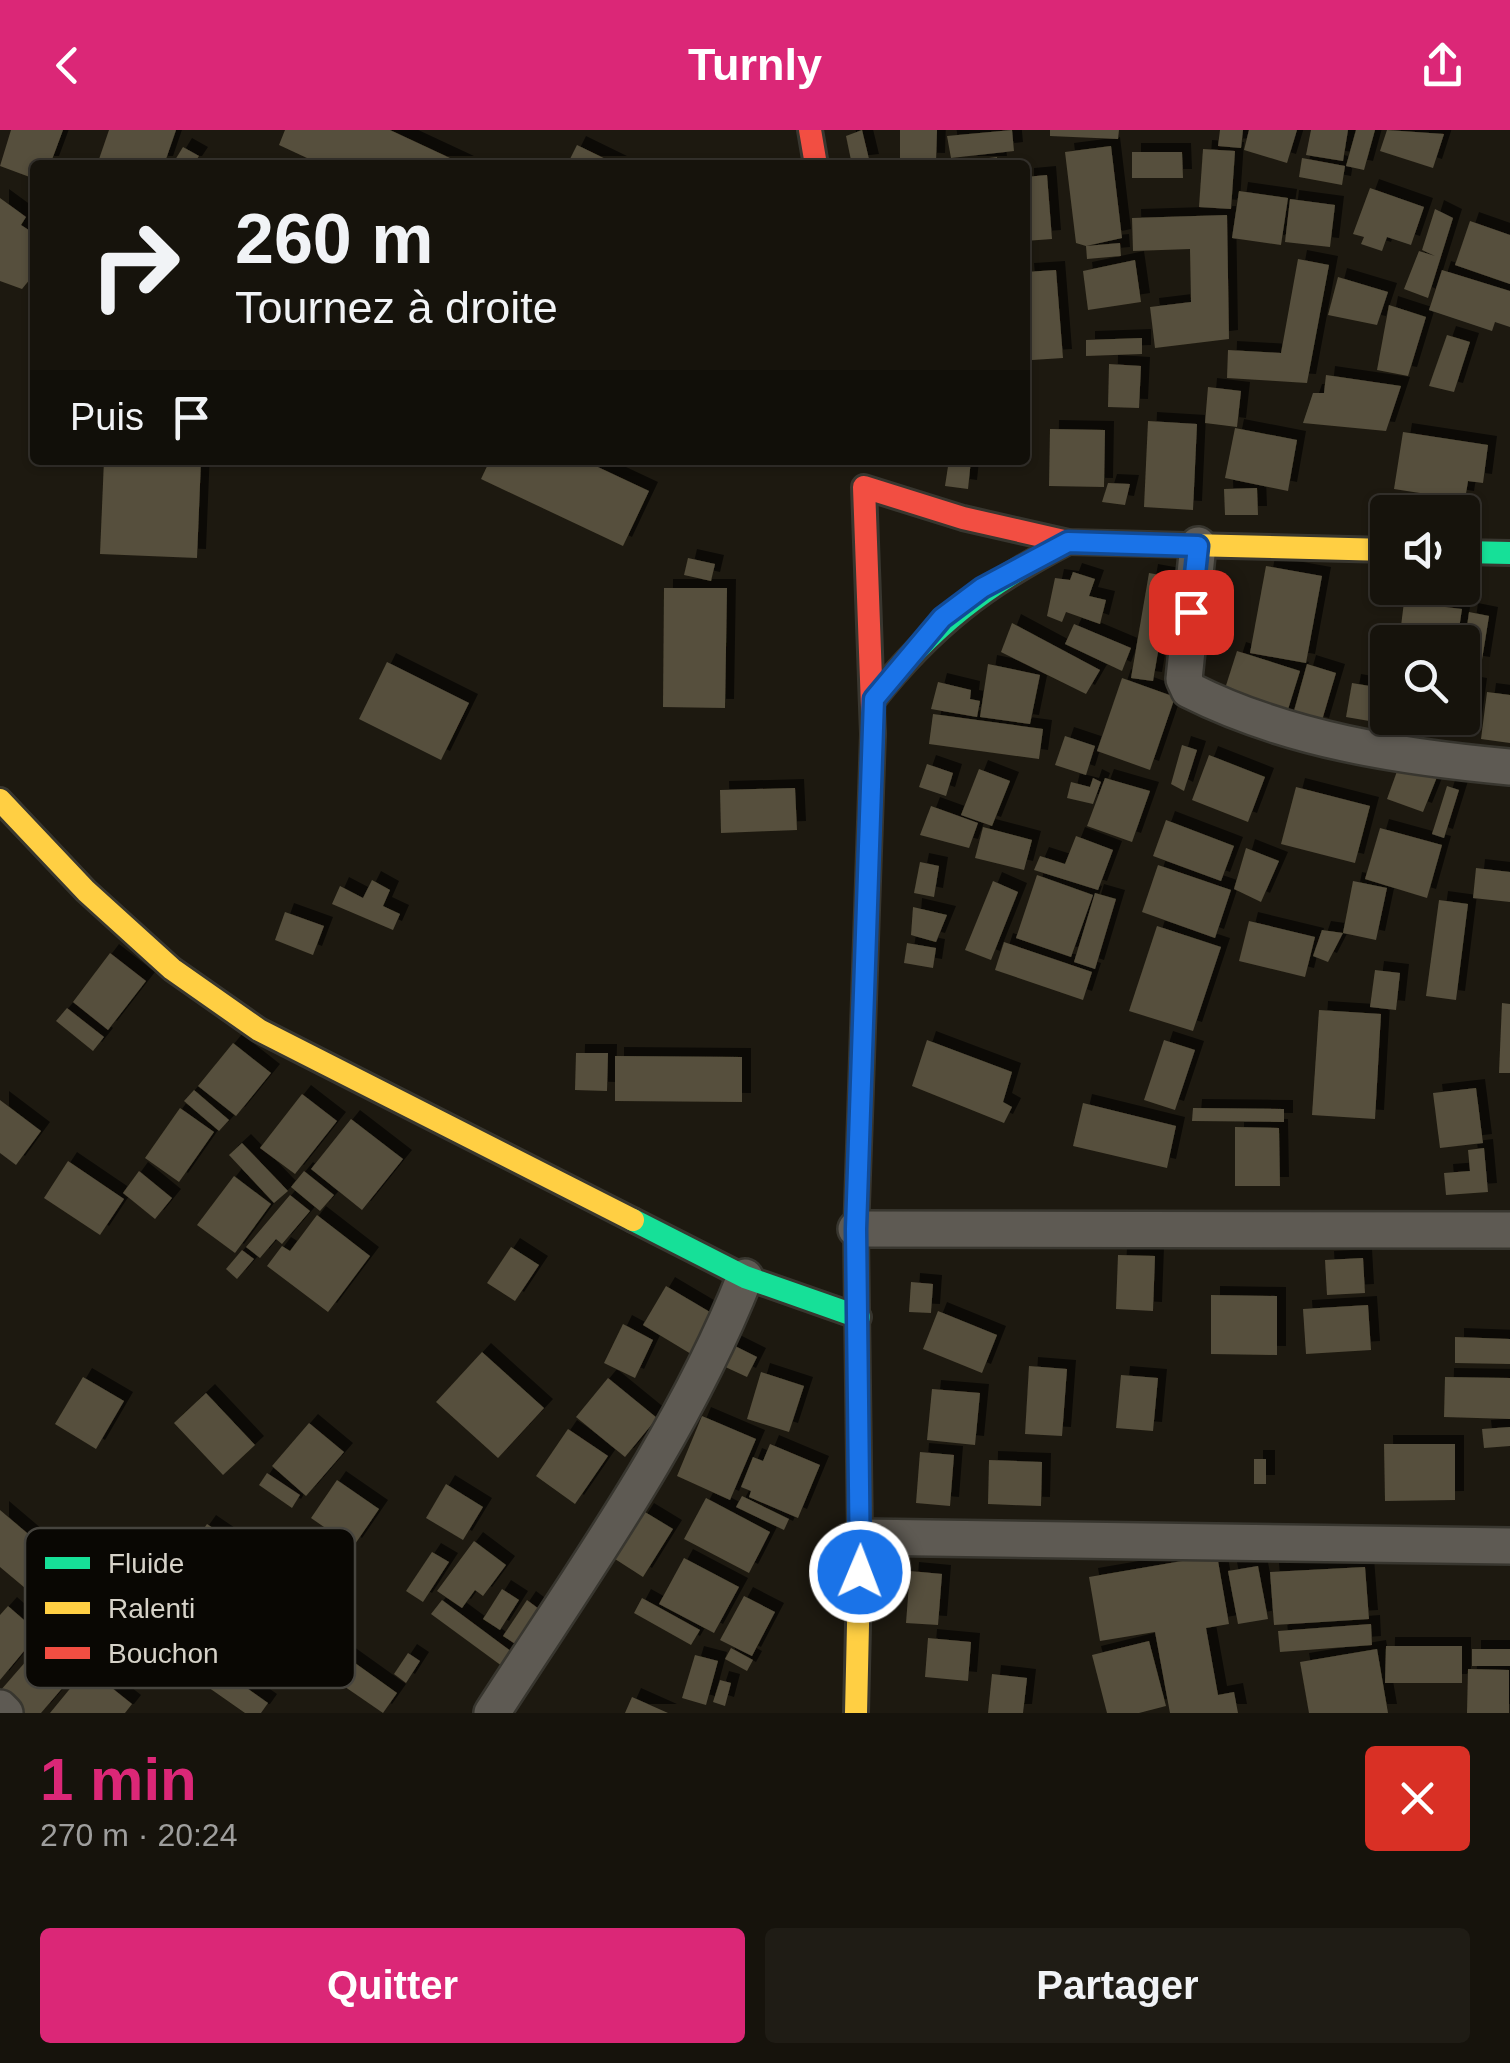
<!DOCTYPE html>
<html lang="fr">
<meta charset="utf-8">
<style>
body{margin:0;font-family:Helvetica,sans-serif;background:#1f1c15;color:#f1f3f6;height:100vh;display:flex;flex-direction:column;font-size:38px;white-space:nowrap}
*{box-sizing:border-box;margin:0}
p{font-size:32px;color:#9e9e9d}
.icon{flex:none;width:55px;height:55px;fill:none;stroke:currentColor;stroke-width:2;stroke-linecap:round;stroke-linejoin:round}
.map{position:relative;height:1583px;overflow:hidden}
.drawer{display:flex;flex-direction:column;background:#16130c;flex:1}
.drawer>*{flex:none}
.top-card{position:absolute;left:30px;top:30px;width:1000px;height:305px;border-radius:10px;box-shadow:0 2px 8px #0004,0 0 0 2px #35322d;background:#16130c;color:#f1f3f6;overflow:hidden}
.fabs{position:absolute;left:1370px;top:365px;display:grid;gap:20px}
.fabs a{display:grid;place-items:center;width:110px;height:110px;border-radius:10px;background:#16130c;box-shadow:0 2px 8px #0004,0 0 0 2px #35322d;font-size:50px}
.pin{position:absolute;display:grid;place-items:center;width:85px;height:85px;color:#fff;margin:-42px;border-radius:20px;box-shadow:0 5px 15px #0006}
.me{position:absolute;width:110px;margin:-55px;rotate:1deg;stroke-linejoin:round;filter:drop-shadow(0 0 8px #0008)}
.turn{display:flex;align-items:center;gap:35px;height:210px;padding:0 40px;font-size:45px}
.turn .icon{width:130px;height:130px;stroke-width:2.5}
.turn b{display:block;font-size:70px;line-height:85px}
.then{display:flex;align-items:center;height:95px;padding:0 40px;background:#0003;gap:20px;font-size:38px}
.round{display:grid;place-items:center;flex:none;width:105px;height:105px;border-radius:10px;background:#1f1c15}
.head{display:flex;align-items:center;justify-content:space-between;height:170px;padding:0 40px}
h1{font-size:60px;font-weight:600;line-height:75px;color:#db2777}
.primary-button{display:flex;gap:20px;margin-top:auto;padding:20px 40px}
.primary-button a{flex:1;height:115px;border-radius:10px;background:#db2777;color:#fff;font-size:40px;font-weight:600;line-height:115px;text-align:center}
.primary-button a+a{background:#1f1c15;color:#f1f3f6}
header{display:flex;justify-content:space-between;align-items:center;height:130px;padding:0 40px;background:#db2777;color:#fff;font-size:45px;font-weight:600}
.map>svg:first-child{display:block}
</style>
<header><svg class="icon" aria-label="back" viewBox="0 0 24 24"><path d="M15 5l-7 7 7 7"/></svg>Turnly<svg class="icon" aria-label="share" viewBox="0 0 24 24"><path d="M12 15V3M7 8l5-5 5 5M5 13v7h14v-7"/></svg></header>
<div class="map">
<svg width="1510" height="1583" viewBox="0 0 1510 1583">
<defs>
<filter id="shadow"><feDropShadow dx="9" dy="-9" stdDeviation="0" flood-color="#0009"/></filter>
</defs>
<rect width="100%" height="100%" fill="#1d1910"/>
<!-- building -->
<g fill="#564f3c" filter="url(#shadow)">
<polygon points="11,0 63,0 50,35 35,35 35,49 0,36"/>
<polygon points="109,0 176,0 164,35 97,35"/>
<polygon points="285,0 390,0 465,35 322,35 279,15"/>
<polygon points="862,0 870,33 852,35 846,6"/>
<polygon points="900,0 937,0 936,32 900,31"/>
<polygon points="1012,0 1014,21 951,28 947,6"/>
<polygon points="1050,0 1119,0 1118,9 1050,6"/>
<polygon points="1220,0 1243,0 1241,18 1218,16"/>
<polygon points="1249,0 1297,0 1287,33 1244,20"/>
<polygon points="1311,0 1348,0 1343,31 1306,25"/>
<polygon points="1356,0 1375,0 1364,40 1346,36"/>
<polygon points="1387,0 1444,4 1433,38 1380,21"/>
<polygon points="577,15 618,35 567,35"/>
<polygon points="1111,16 1122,108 1086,116 1120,113 1121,126 1087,129 1086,116 1076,113 1065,22"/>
<polygon points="183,17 199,26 193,35 172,35"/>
<polygon points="1203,19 1235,21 1231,79 1199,77"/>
<polygon points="1132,22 1182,22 1183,48 1132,48"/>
<polygon points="997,27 998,35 948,35 948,33"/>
<polygon points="1302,28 1345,36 1342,55 1299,47"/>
<polygon points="1047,45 1052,109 1025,111 1025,47"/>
<polygon points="1370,58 1424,77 1411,115 1387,107 1382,121 1361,114 1364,107 1353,104"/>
<polygon points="1239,61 1288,68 1281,115 1232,108"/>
<polygon points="0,68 26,87 21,95 35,104 35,143 22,159 0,151"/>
<polygon points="1290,69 1335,75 1330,117 1285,112"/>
<polygon points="1435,79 1453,88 1428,168 1404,159 1419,121 1435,126 1422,120"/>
<polygon points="1227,85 1229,209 1155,218 1150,177 1191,172 1190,119 1133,121 1132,88"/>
<polygon points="1470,91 1510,105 1510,154 1455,135"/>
<polygon points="1298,129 1329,135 1307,253 1227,248 1228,220 1281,223"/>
<polygon points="1135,130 1141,172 1088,180 1083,141"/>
<polygon points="1056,140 1063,228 1032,230 1025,142"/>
<polygon points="1442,140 1510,161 1510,197 1495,192 1492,201 1429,180"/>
<polygon points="1338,147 1388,162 1377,195 1328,185"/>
<polygon points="1389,175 1426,187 1408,246 1377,240"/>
<polygon points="1447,205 1470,212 1454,262 1429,256"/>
<polygon points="1142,208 1142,224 1086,226 1086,210"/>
<polygon points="1109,234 1141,236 1139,278 1108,277"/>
<polygon points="1326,245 1401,256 1386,301 1303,293 1313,263 1324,263"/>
<polygon points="1208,257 1241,261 1237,297 1205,293"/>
<polygon points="1148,291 1197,294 1193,380 1144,377"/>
<polygon points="1235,298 1297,310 1288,361 1225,348"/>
<polygon points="1050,299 1105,300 1104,357 1049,356"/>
<polygon points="1403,302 1488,315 1483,353 1468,351 1465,370 1394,359"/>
<polygon points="104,330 201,330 197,428 100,424"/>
<polygon points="490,330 583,330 649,361 623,416 481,349"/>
<polygon points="949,330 971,330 968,359 945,356"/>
<polygon points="1108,353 1130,354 1125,375 1102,372"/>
<polygon points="1257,358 1258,385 1225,385 1224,359"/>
<polygon points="688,428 715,434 711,451 684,445"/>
<polygon points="1266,436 1322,446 1306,533 1250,523"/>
<polygon points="1073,442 1095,449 1089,466 1106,470 1100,494 1066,482 1062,492 1047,486 1055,448 1070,450"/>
<polygon points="1149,443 1171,447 1153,551 1131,548"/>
<polygon points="664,458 727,458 725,578 663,577"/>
<polygon points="1404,472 1462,479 1457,512 1399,512"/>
<polygon points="1469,482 1489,486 1481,536 1462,533"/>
<polygon points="1012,493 1100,540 1086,564 1001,522"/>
<polygon points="1074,494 1131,518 1122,541 1065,514"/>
<polygon points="1237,521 1300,541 1285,589 1222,568"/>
<polygon points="387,532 469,573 441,630 359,589"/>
<polygon points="988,534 1040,545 1030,594 980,587"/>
<polygon points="1307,534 1336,543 1320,597 1292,588"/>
<polygon points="1122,548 1175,567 1150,640 1097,621"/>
<polygon points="938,552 971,560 970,569 980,571 977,587 931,579"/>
<polygon points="1352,553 1387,559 1381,593 1346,587"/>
<polygon points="1462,554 1478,557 1472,602 1449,600 1450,588 1462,588"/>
<polygon points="1487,562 1510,565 1510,613 1481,609"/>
<polygon points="933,584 1043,599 1039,629 929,614"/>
<polygon points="1065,606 1095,616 1086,645 1055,635"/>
<polygon points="1182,615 1197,620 1184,661 1171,654"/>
<polygon points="1209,625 1265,647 1248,692 1192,670"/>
<polygon points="1400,633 1437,647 1423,682 1387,669"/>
<polygon points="927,634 953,643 946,666 919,657"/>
<polygon points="979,639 1010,651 992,696 961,685"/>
<polygon points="1093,648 1101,652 1093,674 1067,668 1071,652 1090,657"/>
<polygon points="1105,648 1150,661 1132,712 1087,696"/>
<polygon points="1447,656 1459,660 1444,708 1432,704"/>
<polygon points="1296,657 1370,676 1355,733 1281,714"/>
<polygon points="795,658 797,700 721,703 720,660"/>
<polygon points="931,676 978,693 969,718 920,705"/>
<polygon points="1166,690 1234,716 1221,751 1153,726"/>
<polygon points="983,697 1032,710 1024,740 975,728"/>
<polygon points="1380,698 1442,715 1427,768 1365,749"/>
<polygon points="1076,706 1113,720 1098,760 1034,740 1040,726 1065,734"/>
<polygon points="1246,718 1279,731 1261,772 1234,759"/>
<polygon points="920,732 939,736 934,767 914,763"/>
<polygon points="1158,735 1231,760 1215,808 1142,782"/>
<polygon points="1476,738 1510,742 1510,772 1473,768"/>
<polygon points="1037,745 1093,765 1071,827 1016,808"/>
<polygon points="372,750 390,760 383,776 400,784 393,800 332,774 340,756 363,768"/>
<polygon points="993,751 1018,762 991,830 965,820"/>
<polygon points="1353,751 1387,758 1376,810 1343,803"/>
<polygon points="1095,763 1116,769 1095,839 1074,832"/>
<polygon points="1439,770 1468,774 1456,870 1426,866"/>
<polygon points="913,777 947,785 936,812 911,805"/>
<polygon points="285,782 324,796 313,825 275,810"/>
<polygon points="1249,791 1315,807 1305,847 1239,831"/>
<polygon points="1157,796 1221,817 1193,901 1129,881"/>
<polygon points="1322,800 1343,803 1328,832 1313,826"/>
<polygon points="1004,812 1092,842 1083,870 995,840"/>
<polygon points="907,813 936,818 933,838 904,833"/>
<polygon points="110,823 146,851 108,900 73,872"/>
<polygon points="1375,840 1400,843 1396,880 1370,877"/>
<polygon points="1502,873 1510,874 1510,943 1499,943"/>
<polygon points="67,878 104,907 93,921 56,891"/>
<polygon points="1319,880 1381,884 1375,989 1312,985"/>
<polygon points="927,910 1012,942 1003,972 1012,977 1004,993 912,956"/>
<polygon points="1164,910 1195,920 1175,980 1144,970"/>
<polygon points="233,913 271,943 236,986 198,956"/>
<polygon points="576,923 608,923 607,961 575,960"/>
<polygon points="615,926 742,927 742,972 615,971"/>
<polygon points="1476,958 1483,1013 1440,1018 1433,963"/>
<polygon points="194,960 229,990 219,1001 184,971"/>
<polygon points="302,964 337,991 295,1044 260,1018"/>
<polygon points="0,970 41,1001 16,1035 0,1023"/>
<polygon points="1083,973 1176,996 1167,1038 1073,1016"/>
<polygon points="180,978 214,1002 179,1052 145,1028"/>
<polygon points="1193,978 1284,979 1284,992 1192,991"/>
<polygon points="351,989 403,1029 362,1080 311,1039"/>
<polygon points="1235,997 1279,998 1280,1056 1235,1056"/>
<polygon points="242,1013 288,1061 274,1073 229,1025"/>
<polygon points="1484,1018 1488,1062 1446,1065 1444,1043 1470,1041 1468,1020"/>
<polygon points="68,1031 124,1069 100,1105 44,1068"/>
<polygon points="139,1041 172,1068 155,1089 123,1063"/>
<polygon points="304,1041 334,1065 320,1081 291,1057"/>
<polygon points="234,1046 271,1074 235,1123 197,1095"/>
<polygon points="290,1065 310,1081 282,1114 276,1109 260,1128 246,1117"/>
<polygon points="317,1085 370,1126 328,1182 267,1136 282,1116 290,1121"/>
<polygon points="511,1117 539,1135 515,1171 487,1153"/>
<polygon points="242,1120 254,1129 237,1149 226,1139"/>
<polygon points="1118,1125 1155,1126 1153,1181 1116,1179"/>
<polygon points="1363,1128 1365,1163 1327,1165 1325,1130"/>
<polygon points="911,1152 933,1154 931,1183 909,1182"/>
<polygon points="666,1156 715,1185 691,1224 643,1195"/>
<polygon points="1211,1165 1277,1166 1277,1225 1211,1224"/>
<polygon points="1368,1175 1371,1220 1306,1224 1303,1179"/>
<polygon points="938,1181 997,1205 982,1243 923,1219"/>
<polygon points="623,1194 653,1210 635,1248 604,1233"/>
<polygon points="1455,1207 1510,1209 1510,1234 1455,1233"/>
<polygon points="731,1214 757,1227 747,1247 721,1235"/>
<polygon points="482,1222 544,1278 498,1328 436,1272"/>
<polygon points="1029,1236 1067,1239 1062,1306 1025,1304"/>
<polygon points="761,1242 804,1256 789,1302 747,1289"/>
<polygon points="1121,1245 1158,1248 1153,1301 1116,1298"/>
<polygon points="83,1247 124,1271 96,1319 55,1294"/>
<polygon points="1445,1247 1510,1248 1510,1289 1444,1287"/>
<polygon points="608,1248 657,1288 625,1327 576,1287"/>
<polygon points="932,1259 980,1263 975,1315 927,1310"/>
<polygon points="206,1263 255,1315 223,1345 174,1293"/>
<polygon points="702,1286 756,1309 730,1370 677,1346"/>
<polygon points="309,1293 344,1322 306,1366 272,1336"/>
<polygon points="1510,1297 1510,1316 1484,1318 1482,1299"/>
<polygon points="568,1299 608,1326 575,1374 536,1346"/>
<polygon points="770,1314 820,1335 798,1388 749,1367 751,1361 741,1357 753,1327 763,1331"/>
<polygon points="1384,1314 1455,1314 1455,1370 1385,1371"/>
<polygon points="920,1322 954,1325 950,1376 916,1373"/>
<rect x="1254" y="1329" width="12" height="25"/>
<polygon points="989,1330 1042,1332 1041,1376 988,1374"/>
<polygon points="267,1343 300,1365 292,1378 259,1355"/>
<polygon points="337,1350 379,1379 353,1417 311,1388"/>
<polygon points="446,1354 483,1377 463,1410 426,1388"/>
<polygon points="742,1366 789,1389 784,1400 736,1377"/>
<polygon points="706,1368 770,1402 749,1443 684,1409"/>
<polygon points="0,1380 53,1425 25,1458 0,1437"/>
<polygon points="645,1382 673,1399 643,1447 615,1429"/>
<polygon points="207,1394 260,1430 234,1467 181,1431"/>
<polygon points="474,1411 506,1435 483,1466 475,1460 462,1478 437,1461"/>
<polygon points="432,1422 449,1432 423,1472 406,1461"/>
<polygon points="1217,1425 1229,1494 1206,1498 1218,1565 1234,1562 1238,1583 1170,1583 1155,1502 1100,1511 1089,1447"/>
<polygon points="684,1428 739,1457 714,1503 659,1474"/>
<polygon points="1258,1436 1268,1489 1238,1494 1228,1441"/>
<polygon points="1365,1437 1369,1489 1274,1495 1270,1442"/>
<polygon points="910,1441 942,1444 938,1495 906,1493"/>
<polygon points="502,1459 519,1470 500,1500 483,1489"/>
<polygon points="744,1466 775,1482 752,1526 720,1510"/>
<polygon points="642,1468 700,1500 691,1515 634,1483"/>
<polygon points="442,1470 516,1525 506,1539 431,1484"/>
<polygon points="527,1470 543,1482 520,1517 503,1506"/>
<polygon points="8,1476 39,1503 0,1550 0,1485"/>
<polygon points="1371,1494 1372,1515 1280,1522 1278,1501"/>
<polygon points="48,1506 82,1535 41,1583 25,1583 0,1561"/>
<polygon points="928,1508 971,1512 968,1551 925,1547"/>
<polygon points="1149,1511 1166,1576 1139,1583 1107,1583 1092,1525"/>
<polygon points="1386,1516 1462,1516 1462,1553 1385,1553"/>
<polygon points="334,1518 397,1563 383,1583 319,1539"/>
<polygon points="731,1518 753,1530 747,1541 725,1529"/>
<polygon points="1377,1519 1388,1583 1309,1583 1300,1532"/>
<rect x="1472" y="1519" width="38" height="17"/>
<polygon points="408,1523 420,1531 406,1553 394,1544"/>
<polygon points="695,1525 718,1531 706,1575 682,1568"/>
<polygon points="207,1530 268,1573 261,1583 245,1583 195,1548"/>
<polygon points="87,1538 132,1574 125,1583 50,1583"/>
<polygon points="1468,1539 1509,1540 1509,1583 1467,1583"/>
<polygon points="992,1544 1027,1548 1023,1583 988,1583"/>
<polygon points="720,1550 731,1553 725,1576 713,1572"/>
<polygon points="632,1567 668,1583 625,1583"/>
</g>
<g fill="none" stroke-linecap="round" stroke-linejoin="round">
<defs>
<g id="street">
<path d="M 1198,415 L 1184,549 L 1189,560 C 1288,610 1401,627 1510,637"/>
<polyline points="856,1099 1510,1100"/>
<polyline points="860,1407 1510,1416"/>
<polyline points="0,1578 5,1583"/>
<path d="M 492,1583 C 583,1442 683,1304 745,1147"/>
</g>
<g id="fast">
<polyline points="1462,422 1510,423"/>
<path d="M 874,569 C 932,496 985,455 1068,412"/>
<polyline points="633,1090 745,1147 859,1187"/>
<polyline points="856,1104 873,604"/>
</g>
<g id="slow">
<polyline points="1148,414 1388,420"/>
<polyline points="0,670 86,761 172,839 259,900 633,1090"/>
<polyline points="856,1583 860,1407 856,1104"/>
</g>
<g id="jam">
<polyline points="810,0 816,35"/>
<polyline points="873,604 864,357 963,388 1068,412 1148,414"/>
</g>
</defs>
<!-- street casing -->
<use href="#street" stroke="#38362f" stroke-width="40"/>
<!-- fast casing -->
<use href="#fast" stroke="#38362f" stroke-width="28"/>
<!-- slow casing -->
<use href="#slow" stroke="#38362f" stroke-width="28"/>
<!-- jam casing -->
<use href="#jam" stroke="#38362f" stroke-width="28"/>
<!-- street -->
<use href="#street" stroke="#5e5a53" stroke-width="35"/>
<!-- fast -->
<use href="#fast" stroke="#16e098" stroke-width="22"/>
<!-- slow -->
<use href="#slow" stroke="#ffcf43" stroke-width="22"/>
<!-- jam -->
<use href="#jam" stroke="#f24e42" stroke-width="22"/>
</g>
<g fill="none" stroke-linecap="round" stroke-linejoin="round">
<defs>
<polyline id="route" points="860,1442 856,1099 874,569 942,488 982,458 1068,412 1198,416 1191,482"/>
</defs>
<!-- route casing -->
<use href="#route" stroke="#114b97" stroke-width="25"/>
<!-- route -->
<use href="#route" stroke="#1a73e8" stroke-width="18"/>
</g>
<!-- legend -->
<rect x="25" y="1398" width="330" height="160" rx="15" fill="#090703" stroke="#46443e" stroke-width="2.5"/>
<rect x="45" y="1427" width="45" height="12" fill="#16e098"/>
<rect x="45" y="1472" width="45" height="12" fill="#ffcf43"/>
<rect x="45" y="1517" width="45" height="12" fill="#f24e42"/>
<g font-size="28" fill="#d6d2c8">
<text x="108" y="1443">Fluide</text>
<text x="108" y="1488">Ralenti</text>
<text x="108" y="1533">Bouchon</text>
</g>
</svg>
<div class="fabs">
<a><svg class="icon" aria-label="sound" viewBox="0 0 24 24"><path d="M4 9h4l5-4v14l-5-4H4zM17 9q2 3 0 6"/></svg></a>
<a><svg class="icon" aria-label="search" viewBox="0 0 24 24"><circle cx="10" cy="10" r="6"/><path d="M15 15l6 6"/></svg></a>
</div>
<div class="pin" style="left:1191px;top:482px;background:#d93025"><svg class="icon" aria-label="arrive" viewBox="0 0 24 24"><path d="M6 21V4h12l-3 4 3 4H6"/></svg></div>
<svg class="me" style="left:860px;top:1442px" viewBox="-20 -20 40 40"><circle r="17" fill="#1a73e8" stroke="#fff" stroke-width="3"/><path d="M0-11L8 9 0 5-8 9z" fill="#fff"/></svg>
<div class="top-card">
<div class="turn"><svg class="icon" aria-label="right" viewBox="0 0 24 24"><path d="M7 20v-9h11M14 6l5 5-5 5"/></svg><div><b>260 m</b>Tournez à droite</div></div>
<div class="then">Puis<svg class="icon" aria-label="arrive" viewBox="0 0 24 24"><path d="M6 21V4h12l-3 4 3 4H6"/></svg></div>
</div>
</div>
<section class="drawer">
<div class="head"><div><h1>1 min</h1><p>270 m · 20:24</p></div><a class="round" style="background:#d93025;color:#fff"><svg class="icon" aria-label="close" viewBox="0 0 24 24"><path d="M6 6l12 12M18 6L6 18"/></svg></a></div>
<div class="primary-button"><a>Quitter</a><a>Partager</a></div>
</section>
